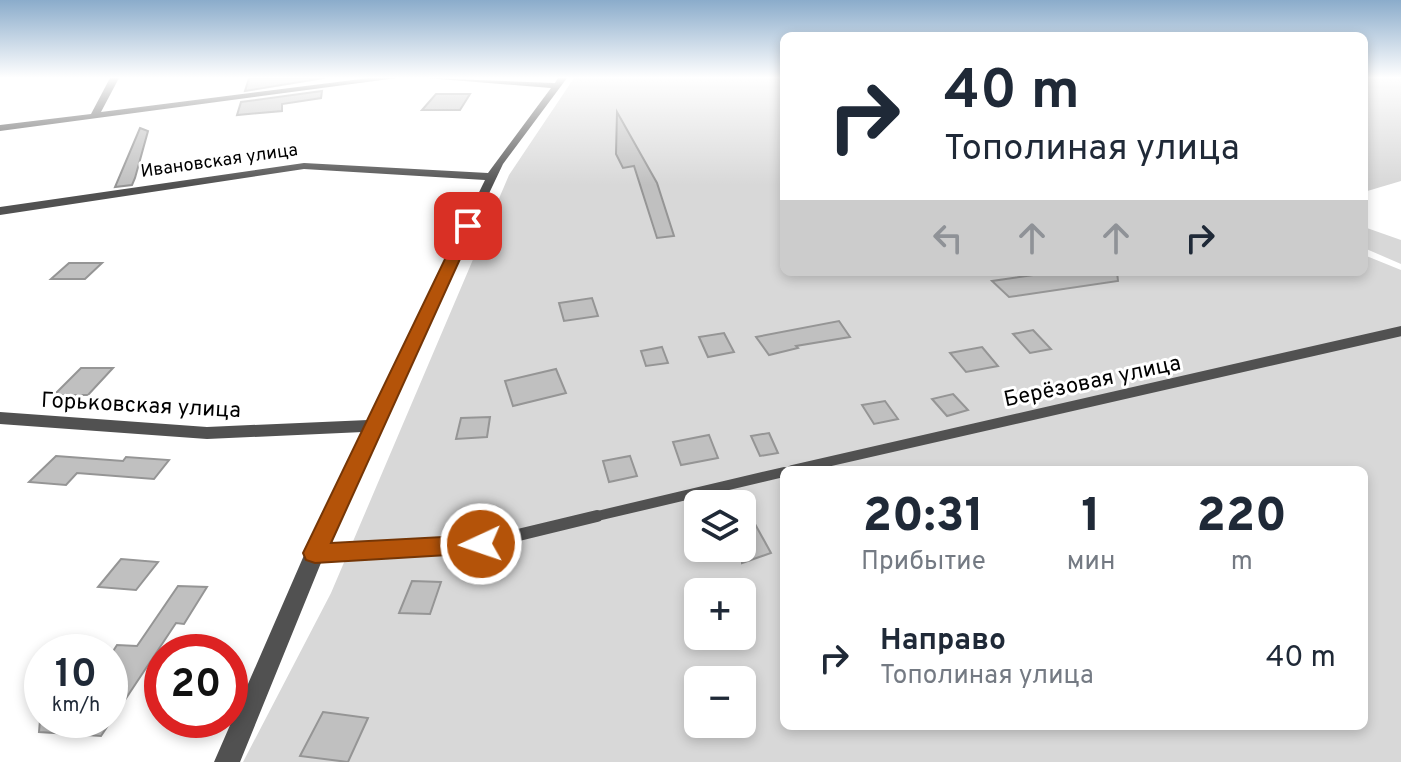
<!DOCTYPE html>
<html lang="ru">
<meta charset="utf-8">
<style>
body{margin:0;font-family:Overpass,sans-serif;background:#f6f6f7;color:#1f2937;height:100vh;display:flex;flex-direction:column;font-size:30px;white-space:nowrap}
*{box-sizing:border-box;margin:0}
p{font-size:26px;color:#747a83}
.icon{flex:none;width:44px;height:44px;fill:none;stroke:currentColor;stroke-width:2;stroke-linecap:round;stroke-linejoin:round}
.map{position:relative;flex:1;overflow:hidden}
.drawer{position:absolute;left:780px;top:466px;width:588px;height:264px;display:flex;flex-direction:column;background:#fff;border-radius:12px;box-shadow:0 4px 12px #0003}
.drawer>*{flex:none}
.guide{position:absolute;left:780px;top:32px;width:588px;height:244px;border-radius:12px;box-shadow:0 4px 12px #0003;background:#fff;color:#1f2937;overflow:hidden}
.buttons{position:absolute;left:684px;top:490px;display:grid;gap:16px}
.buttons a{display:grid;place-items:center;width:72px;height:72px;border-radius:12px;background:#fff;box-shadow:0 4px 12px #0003;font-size:40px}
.speed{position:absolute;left:24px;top:634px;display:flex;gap:16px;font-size:40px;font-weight:700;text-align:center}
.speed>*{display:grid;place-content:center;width:104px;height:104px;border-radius:50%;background:#fff;box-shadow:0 4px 12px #0003;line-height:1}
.speed small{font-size:20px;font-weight:400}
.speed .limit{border:12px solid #d22;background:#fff;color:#111}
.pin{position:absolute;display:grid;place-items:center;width:68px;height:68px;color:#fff;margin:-34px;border-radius:16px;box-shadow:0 4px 12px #0006}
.me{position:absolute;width:88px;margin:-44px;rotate:267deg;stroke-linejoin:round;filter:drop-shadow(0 0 6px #0008)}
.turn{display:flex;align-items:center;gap:28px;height:168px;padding:0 32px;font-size:36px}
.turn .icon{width:104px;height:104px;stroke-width:2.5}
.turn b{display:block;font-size:56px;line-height:68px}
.lanes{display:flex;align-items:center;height:76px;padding:0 32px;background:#0003;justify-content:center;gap:40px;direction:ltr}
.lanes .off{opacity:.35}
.eta{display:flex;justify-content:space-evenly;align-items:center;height:136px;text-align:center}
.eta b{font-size:48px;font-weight:800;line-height:56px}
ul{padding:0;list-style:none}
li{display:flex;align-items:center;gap:24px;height:112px;padding:0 32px}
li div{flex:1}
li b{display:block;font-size:30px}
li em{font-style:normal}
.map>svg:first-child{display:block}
</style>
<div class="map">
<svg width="1401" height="762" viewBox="0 0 1401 762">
<rect width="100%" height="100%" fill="#fff"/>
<!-- green -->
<g fill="#d8d8d8" fill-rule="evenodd">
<path d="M 574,78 L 784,78 L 784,272 L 1364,272 L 1364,255 L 1401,270 L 1401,762 L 243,762 L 331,593 L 509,175 ZM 784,470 L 1364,470 L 1364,726 L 784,726 ZM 698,504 L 742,504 L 742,548 L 698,548 ZM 698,592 L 742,592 L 742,636 L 698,636 ZM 698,680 L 742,680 L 742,724 L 698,724 Z"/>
<polygon points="1364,78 1401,78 1401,181 1364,192"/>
<polygon points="1364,227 1401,240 1401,264 1364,248"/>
</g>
<!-- building -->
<g fill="#c0c0c0" stroke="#959595" stroke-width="2">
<polygon points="249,78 324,78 245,91"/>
<polygon points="322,91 321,98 282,104 282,111 237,115 241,102"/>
<polygon points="436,94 470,94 460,110 422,110"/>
<polygon points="617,112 657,183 674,236 657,238 634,166 623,168 616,154"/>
<polygon points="140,128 148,131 135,178 132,185 115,187"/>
<polygon points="69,263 102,263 85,279 51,279"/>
<polygon points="1054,272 1117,272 1118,281 1009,297 992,281"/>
<polygon points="592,298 598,316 564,321 559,303"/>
<polygon points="839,321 850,337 796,346 798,348 769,355 756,337"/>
<polygon points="1033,330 1051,349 1030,353 1013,334"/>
<polygon points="724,333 734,352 708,357 699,337"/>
<polygon points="662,347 668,363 646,366 641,351"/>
<polygon points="982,347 998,366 966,372 950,353"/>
<polygon points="81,368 113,368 88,395 54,395"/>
<polygon points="556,369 566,393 513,406 505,381"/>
<polygon points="953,394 968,410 947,416 932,399"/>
<polygon points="885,401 898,419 874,424 862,405"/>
<polygon points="490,417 487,437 456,439 461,418"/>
<polygon points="769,433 778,453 760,456 751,436"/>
<polygon points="709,435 718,458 681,465 673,442"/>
<polygon points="56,456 123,461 126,457 169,460 154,479 77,473 66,485 29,482"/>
<polygon points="630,456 637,476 609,482 603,461"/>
<polygon points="755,524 771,553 742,563 742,528"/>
<polygon points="121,559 158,562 136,590 98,587"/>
<polygon points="412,581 441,582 430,614 399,613"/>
<polygon points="178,586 207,587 184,624 176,623 101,736 39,732 40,720 110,720 110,656 117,645 137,646"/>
<polygon points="323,712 368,718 348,762 300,756"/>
</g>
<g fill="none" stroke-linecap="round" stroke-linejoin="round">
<!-- lane-far1 -->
<g stroke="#515151" stroke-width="10">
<polyline points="792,470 1401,331"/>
<polyline points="589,518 784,472"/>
</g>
<!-- lane -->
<polyline stroke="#515151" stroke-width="12" points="315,553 481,544 597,516"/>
<!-- street -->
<g fill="#515151" fill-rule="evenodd">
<polygon points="110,78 119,78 101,112 369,78 397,78 0,131 0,125 91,114"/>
<polygon points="427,78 555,83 558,78 567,78 503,164 484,204 325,553 240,762 214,762 305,553 363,432 207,439 0,424 0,412 207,427 368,420 485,180 304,169 0,215 0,207 304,163 488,173 551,88"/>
</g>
</g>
<!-- sky -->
<linearGradient id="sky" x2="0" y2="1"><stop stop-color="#8baccb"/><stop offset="0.42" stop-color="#fff"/><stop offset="1" stop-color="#fff" stop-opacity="0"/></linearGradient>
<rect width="1401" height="185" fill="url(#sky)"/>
<!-- route -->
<polygon fill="#b45309" stroke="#753606" stroke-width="2" points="468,222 475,226 331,543 481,535 489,537 492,544 489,550 481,553 315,563 306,560 303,553 461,226"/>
<g text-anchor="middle" stroke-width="6" stroke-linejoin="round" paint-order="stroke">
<!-- far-street labels -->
<g font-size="18" fill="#000" stroke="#fff">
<text transform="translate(219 160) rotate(-8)" y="6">Ивановская улица</text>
</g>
<!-- street labels -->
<g font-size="22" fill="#000" stroke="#fff">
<text transform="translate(1092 380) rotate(-12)" y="8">Берёзовая улица</text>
<text transform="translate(141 404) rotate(3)" y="8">Горьковская улица</text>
</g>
</g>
</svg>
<div class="buttons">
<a><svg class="icon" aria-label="layers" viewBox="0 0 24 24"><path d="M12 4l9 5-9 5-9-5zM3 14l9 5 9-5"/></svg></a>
<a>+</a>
<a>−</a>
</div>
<div class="speed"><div>10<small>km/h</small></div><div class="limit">20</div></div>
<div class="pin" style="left:468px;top:226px;background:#d93025"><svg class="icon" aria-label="arrive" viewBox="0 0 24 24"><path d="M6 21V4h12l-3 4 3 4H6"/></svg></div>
<svg class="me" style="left:481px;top:544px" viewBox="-20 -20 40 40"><circle r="17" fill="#b45309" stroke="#fff" stroke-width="3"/><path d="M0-11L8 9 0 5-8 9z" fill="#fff"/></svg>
<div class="guide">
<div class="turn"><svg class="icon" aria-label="right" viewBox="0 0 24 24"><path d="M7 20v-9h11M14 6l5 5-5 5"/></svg><div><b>40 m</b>Тополиная улица</div></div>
<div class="lanes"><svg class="icon off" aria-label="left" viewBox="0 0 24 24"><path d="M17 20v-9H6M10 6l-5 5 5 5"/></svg><svg class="icon off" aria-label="ahead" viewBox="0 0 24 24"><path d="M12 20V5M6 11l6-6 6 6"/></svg><svg class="icon off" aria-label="ahead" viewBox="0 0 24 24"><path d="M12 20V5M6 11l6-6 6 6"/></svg><svg class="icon" aria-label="right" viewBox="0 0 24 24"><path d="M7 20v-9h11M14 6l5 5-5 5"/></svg></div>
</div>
<section class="drawer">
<div class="eta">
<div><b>20:31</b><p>Прибытие</p></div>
<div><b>1</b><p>мин</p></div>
<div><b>220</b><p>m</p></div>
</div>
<ul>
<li><svg class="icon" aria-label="right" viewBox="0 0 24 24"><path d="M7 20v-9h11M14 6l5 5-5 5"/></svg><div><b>Направо</b><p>Тополиная улица</p></div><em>40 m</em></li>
</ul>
</section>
</div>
